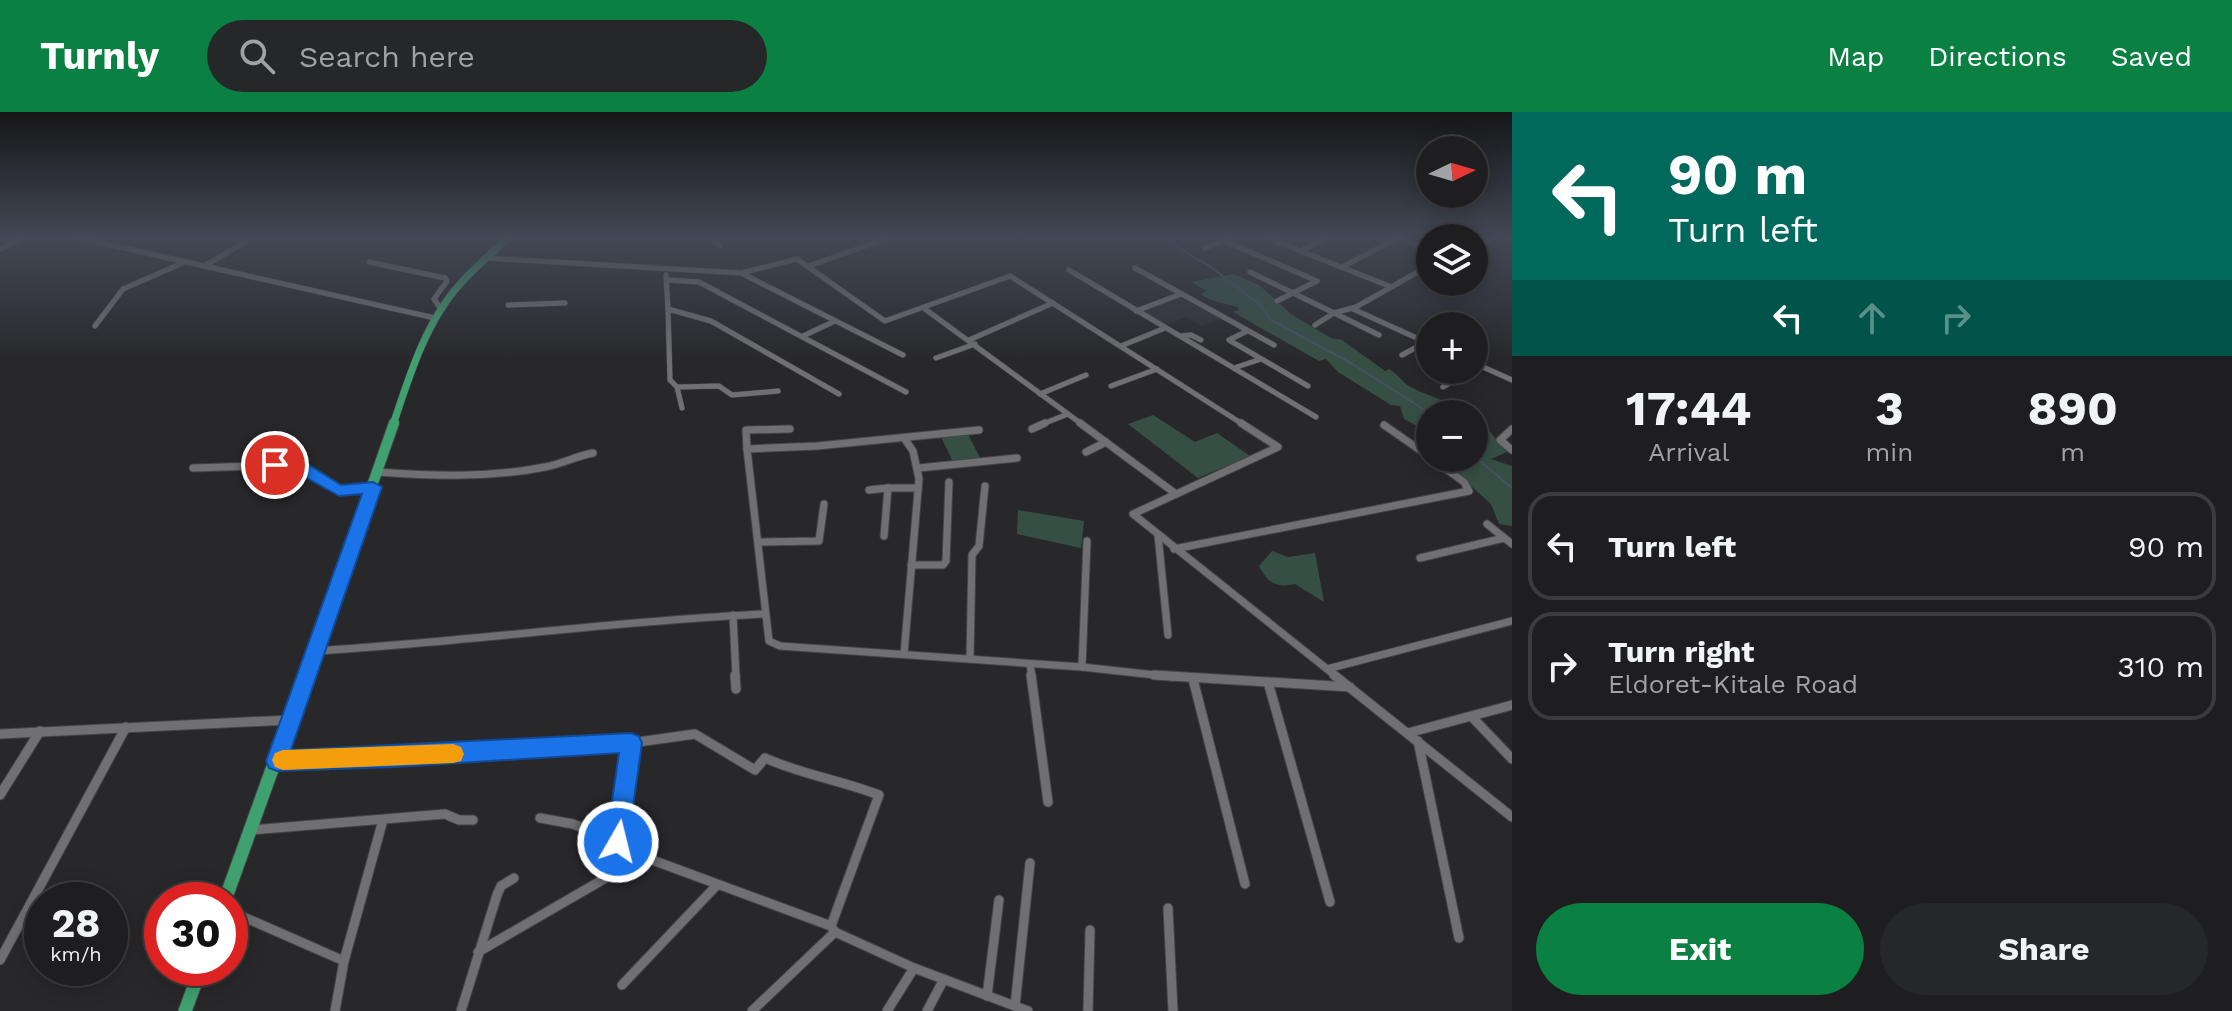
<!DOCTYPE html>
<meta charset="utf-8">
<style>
body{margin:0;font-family:"Work Sans",sans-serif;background:#262729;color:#f1f3f6;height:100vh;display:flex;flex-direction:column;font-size:30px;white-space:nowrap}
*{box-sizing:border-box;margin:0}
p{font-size:26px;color:#a1a2a5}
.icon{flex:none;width:44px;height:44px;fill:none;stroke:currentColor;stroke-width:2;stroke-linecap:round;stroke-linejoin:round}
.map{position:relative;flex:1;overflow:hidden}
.panel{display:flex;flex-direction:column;background:#1e1e20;width:720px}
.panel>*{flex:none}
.hud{background:#00695c;color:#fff;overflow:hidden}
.needle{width:52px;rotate:85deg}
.controls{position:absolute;left:1416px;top:24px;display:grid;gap:16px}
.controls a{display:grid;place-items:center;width:72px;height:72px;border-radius:50%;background:#1e1e20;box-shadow:0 4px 20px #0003,0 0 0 2px #3c3c3e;font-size:40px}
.speed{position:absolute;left:24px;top:770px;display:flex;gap:16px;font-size:40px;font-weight:700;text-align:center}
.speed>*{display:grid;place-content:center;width:104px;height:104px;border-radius:50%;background:#1e1e20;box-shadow:0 4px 20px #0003,0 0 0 2px #3c3c3e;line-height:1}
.speed small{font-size:20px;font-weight:400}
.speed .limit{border:12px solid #d22;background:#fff;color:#111}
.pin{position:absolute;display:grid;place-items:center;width:68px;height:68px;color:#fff;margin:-34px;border:4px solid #fff;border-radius:50%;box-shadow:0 2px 8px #0007}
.me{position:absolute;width:88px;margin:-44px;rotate:8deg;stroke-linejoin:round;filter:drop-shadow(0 0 6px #0008)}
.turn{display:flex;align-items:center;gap:28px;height:168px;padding:0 24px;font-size:36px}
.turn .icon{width:104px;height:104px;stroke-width:2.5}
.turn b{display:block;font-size:56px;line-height:68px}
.lanes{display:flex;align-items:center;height:76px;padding:0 24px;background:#0003;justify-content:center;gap:40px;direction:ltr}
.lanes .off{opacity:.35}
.eta{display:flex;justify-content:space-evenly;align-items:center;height:136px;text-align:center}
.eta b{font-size:48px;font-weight:700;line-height:56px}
.cta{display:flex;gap:16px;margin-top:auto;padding:16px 24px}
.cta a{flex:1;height:92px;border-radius:48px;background:#0b8043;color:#fff;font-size:32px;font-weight:700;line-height:92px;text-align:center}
.cta a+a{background:#262729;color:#f1f3f6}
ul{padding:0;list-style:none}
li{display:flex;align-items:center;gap:24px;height:108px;margin:0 16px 12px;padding:0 8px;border:4px solid #3c3c3e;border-radius:24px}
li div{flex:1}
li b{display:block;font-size:30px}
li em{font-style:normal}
header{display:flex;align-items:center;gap:48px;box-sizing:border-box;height:112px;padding:0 40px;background:#0b8043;color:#fff}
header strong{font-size:38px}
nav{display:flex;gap:44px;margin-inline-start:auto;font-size:28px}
.search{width:560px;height:72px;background:#262729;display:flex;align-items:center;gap:20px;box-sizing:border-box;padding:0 28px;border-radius:44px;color:#a1a2a5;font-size:30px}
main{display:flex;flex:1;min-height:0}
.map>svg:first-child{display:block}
</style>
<header>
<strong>Turnly</strong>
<div class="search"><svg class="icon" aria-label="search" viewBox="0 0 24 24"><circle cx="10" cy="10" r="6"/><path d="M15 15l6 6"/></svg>Search here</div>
<nav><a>Map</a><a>Directions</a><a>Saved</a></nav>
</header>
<main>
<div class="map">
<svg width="1512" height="899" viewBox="0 0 1512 899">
<rect width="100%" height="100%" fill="#28282b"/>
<!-- built -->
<polygon fill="#303038" points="1181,183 1222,206 1201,214 1186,205 1166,213 1141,198"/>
<!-- green -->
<g fill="#364f44">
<path d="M 1233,162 L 1259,173 L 1291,202 L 1331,226 L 1342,228 L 1385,259 L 1389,257 C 1398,262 1401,269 1409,274 C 1428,285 1448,287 1464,302 L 1430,302 L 1430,329 L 1426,330 L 1414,321 L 1419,315 L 1404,307 L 1400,294 L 1391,293 L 1338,260 L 1326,247 L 1319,249 L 1233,200 L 1239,198 L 1238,195 C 1221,190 1217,192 1200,182 L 1207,179 L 1191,170 Z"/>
<polygon points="1153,303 1195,330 1217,321 1250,344 1198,366 1128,312"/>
<polygon points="1474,309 1487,316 1507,340 1491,347 1512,354 1512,414 1499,412 1491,392 1459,363 1458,351 1452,346 1474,346"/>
<polygon points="967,320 981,348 953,350 940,323"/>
<polygon points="1018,398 1084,409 1081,436 1017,422"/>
<path d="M 1272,439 L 1288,445 L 1315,441 L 1324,490 L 1295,472 C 1276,476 1269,472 1259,454 Z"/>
</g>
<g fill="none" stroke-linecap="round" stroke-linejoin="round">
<!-- stream -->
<g stroke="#465261" stroke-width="2">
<polyline points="1158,124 1211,155 1260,193 1271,208 1351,251 1431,302"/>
<polyline points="1474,344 1512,376"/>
</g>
<defs>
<g id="minor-far2">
<polyline points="71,124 435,206"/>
<polyline points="708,124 720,134"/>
<polyline points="1263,124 1389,174"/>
<polyline points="1396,125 1430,138"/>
<polyline points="1225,129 1317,169 1277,189"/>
<polyline points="1205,136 1235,124"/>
<polyline points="1474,136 1498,124"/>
<polyline points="0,137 28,124"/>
<polyline points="1301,139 1330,124"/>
<polyline points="486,146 741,161 797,147 885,209 1010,164 1244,313"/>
<polyline points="369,150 445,166 447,169 434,187 441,197"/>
<polyline points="206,153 255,124"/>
<polyline points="809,154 894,124"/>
<polyline points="1342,155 1398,126"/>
<polyline points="1135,156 1274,233"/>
<polyline points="1069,158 1316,305"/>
<polyline points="1250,160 1334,201 1356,195 1430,153"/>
<polyline points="743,162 903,243"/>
<polyline points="666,163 668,197 711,209 839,282"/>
<polyline points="667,168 699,170 906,280"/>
<polyline points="508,193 565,191"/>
<polyline points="668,197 670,268 677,275 682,296"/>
<polyline points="925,197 1083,313"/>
<polyline points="1353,197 1430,232"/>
<polyline points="1136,199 1181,182"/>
<polyline points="1315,213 1334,201 1379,223"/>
<polyline points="95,214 123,177 185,150"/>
<polyline points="1247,219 1229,228 1308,274"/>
<polyline points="803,224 835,209"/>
<polyline points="1180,224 1191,223 1201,228"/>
<polyline points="969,228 1053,191"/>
<polyline points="1121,234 1165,216"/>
<polyline points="1402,243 1426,230"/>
<polyline points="936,246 975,232"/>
<polyline points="1474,251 1512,268"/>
<polyline points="1234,256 1261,247"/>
<polyline points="1111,274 1157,257"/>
<polyline points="677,275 719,274 732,283 778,279"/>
<polyline points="1443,275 1472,258"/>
<polyline points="1040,282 1086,263"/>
<polyline points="1040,313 1068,302"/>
</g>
<g id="minor-far1">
<polyline points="1080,311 1176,382"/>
<polyline points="1241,311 1278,335 1133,402 1337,565"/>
<polyline points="1384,313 1430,345"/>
<polyline points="1032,317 1045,311"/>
<polyline points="1512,317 1500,328 1512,338"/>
<polyline points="979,318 817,334 747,337 769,529 780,534 1082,555 1173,565"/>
<polyline points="904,326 913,339 919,367 904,542"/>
<polyline points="747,337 746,318 790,317"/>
<polyline points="1086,340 1106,330"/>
<polyline points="193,356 289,353 314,363 339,379 373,375"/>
<polyline points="919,356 1017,346"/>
<path d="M 378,360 C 434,364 490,366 545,355 C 562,352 576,344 593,341"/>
<polyline points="869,378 888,376"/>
<polyline points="1487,412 1512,432"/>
<polyline points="1158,423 1168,523"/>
<polyline points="884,424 888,376 918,376"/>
<polyline points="759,430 819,429 824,392"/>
<polyline points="1174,437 1469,379 1464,370 1431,346"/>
<polyline points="1420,446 1504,426"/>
<polyline points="911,453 943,453 946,449 949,370"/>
<polyline points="733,503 736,565"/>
<path d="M 315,539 C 465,530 614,509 764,502"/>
<polyline points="970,547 972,443 979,434 985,374"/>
<polyline points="1030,552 1032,565"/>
<polyline points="1082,555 1087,429"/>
<polyline points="1327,557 1512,509"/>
</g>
<g id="minor">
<polyline points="735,563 736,577"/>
<polyline points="1031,563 1048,690"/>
<polyline points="1154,563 1350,575"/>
<polyline points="1334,563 1512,705"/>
<polyline points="1193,567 1245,772"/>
<polyline points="1268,570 1330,790"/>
<polyline points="1472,605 1512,647"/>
<polyline points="1408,621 1512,593"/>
<polyline points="0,622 289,608"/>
<polyline points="1418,629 1459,826"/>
<polyline points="631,631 618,730 636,742"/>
<path d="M 277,649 L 631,631 L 695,622 L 755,658 L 765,646 C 803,663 840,668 879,683 L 831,814"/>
<polyline points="0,683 40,619"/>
<polyline points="540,706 573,712 618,730"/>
<polyline points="251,718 445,702 459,708 473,708"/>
<polyline points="1168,796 1173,899"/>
<polyline points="230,799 344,849"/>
<polyline points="478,840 616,760 636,742 831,814 835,820 914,856 1028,899"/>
<polyline points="0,848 126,615"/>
<polyline points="622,873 717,773"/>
<polyline points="987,884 999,788"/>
<polyline points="1015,894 1030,751"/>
<polyline points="335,899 344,849 383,708"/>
<polyline points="461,899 497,783 501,774 514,766"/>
<polyline points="752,899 835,820"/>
<polyline points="887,899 914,856"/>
<polyline points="927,899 944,867"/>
<polyline points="1088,899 1090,818"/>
</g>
<path id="highway-far2" d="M 393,313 C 409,265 425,211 460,172 C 475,155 493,140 510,124"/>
<polyline id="highway-far1" points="305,565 394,311"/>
<g id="highway">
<polyline points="225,788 306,563"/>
<polyline points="185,899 201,856"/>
</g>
</defs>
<!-- minor-far2 casing -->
<use href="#minor-far2" stroke="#454547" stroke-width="6"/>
<!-- minor-far1 casing -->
<use href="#minor-far1" stroke="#454547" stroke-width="9"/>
<!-- minor casing -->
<use href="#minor" stroke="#454547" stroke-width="11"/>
<!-- highway-far2 casing -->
<use href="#highway-far2" stroke="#454547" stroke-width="8"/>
<!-- highway-far1 casing -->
<use href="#highway-far1" stroke="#454547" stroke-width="12"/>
<!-- highway casing -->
<use href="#highway" stroke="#454547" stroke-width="15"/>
<!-- minor-far2 -->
<use href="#minor-far2" stroke="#707073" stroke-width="5"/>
<!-- minor-far1 -->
<use href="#minor-far1" stroke="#707073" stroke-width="7"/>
<!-- minor -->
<use href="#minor" stroke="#707073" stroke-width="9"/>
<!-- highway-far2 -->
<use href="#highway-far2" stroke="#40a170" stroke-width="7"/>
<!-- highway-far1 -->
<use href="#highway-far1" stroke="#40a170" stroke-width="10"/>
<!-- highway -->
<use href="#highway" stroke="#40a170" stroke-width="13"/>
</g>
<!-- sky -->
<linearGradient id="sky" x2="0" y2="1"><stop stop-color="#161618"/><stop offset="0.5" stop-color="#424855"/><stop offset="1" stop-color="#424855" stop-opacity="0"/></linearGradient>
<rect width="1512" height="250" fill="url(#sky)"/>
<!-- route -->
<polygon fill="#1a73e8" stroke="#114b97" stroke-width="2" points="275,348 306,351 341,373 373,370 382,375 291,638 631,621 639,624 642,631 627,738 618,742 610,738 606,730 619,641 394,655 277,659 269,656 266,649 362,382 339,384 296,360 269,357 267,353"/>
<!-- slow -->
<polygon fill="#f59e0b" points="453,632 461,635 464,642 461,649 453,651 283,658 275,655 272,648 275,641 283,638"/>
</svg>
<div class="controls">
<a><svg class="needle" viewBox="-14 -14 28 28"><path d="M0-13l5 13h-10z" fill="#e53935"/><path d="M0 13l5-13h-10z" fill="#a1a2a5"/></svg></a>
<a><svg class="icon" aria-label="layers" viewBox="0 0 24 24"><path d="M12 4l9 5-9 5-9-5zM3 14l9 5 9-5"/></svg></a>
<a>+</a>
<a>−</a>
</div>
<div class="speed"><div>28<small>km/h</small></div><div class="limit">30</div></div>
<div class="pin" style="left:275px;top:353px;background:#d93025"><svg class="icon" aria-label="arrive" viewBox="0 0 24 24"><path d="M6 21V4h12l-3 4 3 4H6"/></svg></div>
<svg class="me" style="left:618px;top:730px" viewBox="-20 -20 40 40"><circle r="17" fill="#1a73e8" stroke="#fff" stroke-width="3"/><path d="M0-11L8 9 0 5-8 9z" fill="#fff"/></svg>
</div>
<section class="panel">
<div class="hud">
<div class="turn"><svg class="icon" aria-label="left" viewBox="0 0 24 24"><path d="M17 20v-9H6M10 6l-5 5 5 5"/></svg><div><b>90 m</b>Turn left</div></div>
<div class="lanes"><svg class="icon" aria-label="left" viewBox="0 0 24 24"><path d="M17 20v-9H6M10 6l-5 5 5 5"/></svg><svg class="icon off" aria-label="ahead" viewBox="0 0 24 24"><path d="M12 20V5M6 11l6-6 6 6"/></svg><svg class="icon off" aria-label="right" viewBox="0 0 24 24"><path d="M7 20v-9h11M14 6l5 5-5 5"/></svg></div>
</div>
<div class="eta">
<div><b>17:44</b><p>Arrival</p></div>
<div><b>3</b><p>min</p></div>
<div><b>890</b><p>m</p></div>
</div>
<ul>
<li><svg class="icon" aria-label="left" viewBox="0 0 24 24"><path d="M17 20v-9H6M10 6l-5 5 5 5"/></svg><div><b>Turn left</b></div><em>90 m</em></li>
<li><svg class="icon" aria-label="right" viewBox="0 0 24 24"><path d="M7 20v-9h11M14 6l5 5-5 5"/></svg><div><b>Turn right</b><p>Eldoret-Kitale Road</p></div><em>310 m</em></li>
</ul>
<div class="cta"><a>Exit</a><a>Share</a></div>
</section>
</main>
